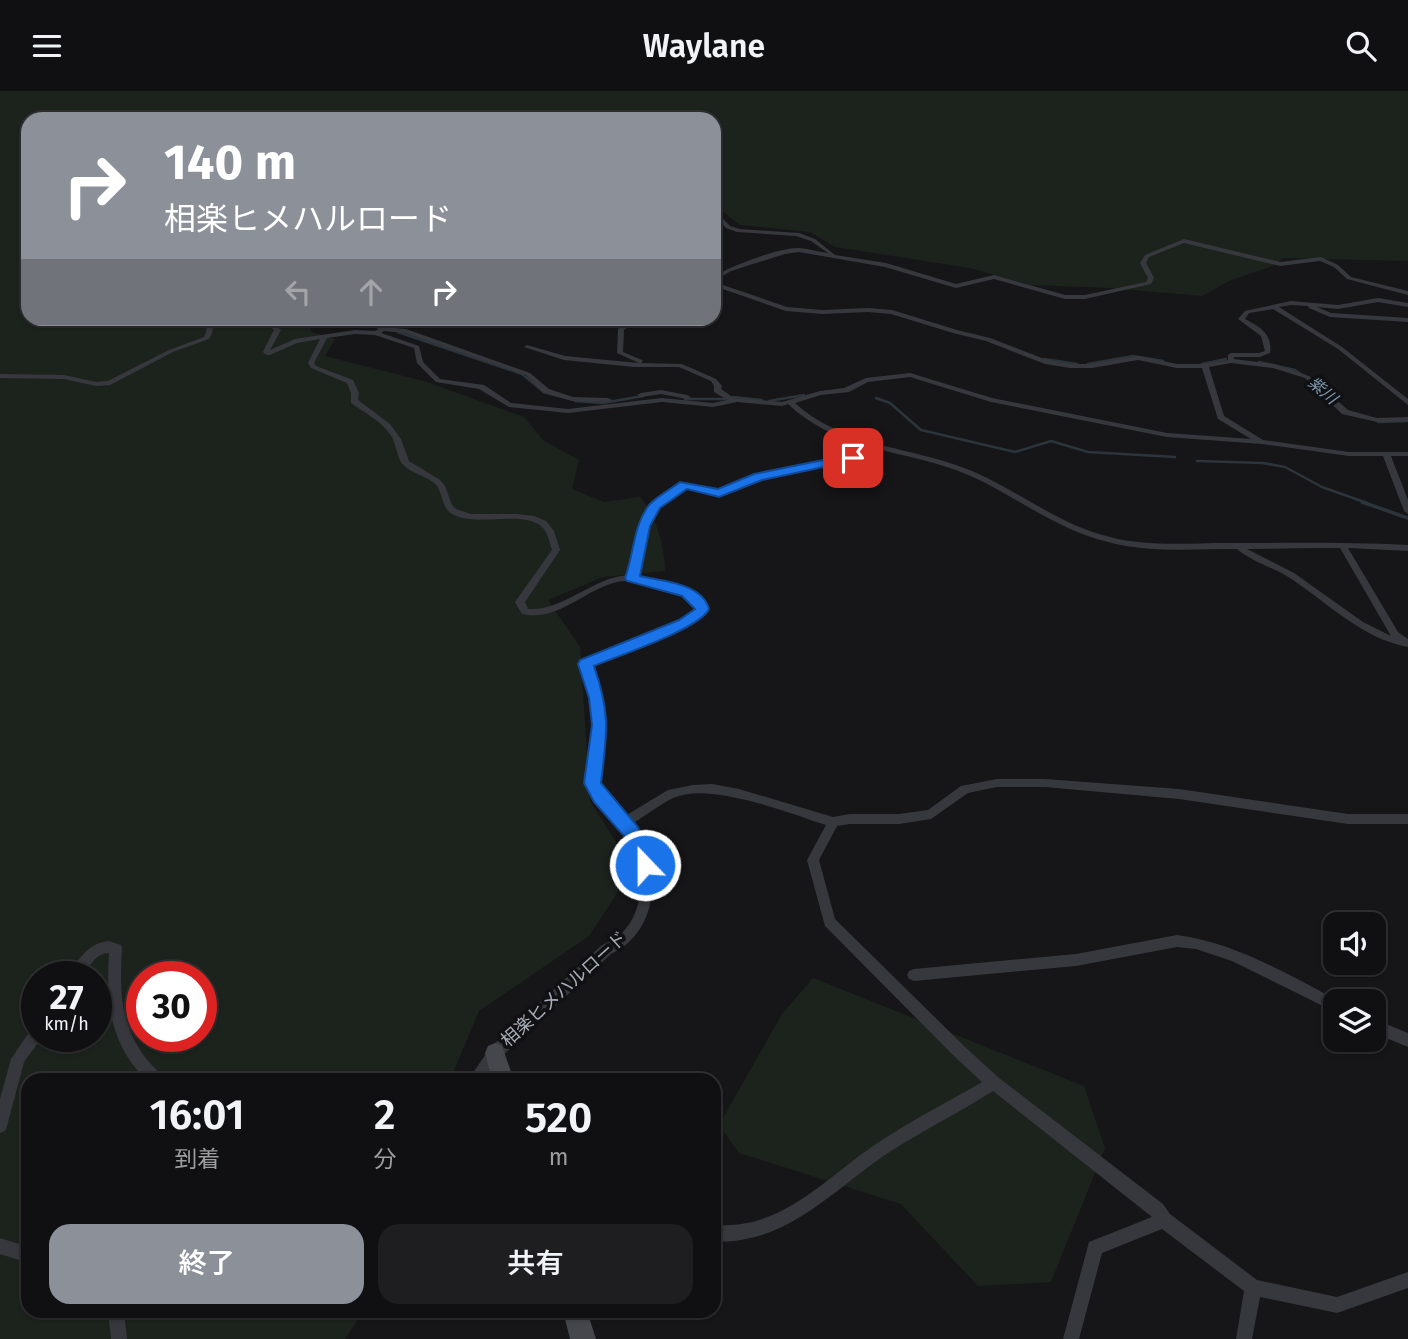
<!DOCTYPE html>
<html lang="ja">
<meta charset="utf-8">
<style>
body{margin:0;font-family:"Fira Sans","Noto Sans JP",sans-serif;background:#1e1e20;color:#f1f3f6;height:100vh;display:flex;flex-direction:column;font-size:26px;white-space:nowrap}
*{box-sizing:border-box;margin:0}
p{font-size:23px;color:#9c9d9f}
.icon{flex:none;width:38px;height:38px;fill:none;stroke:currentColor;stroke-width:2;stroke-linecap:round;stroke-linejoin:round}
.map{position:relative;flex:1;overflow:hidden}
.panel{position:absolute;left:21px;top:982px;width:700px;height:245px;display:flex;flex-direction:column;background:#101012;border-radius:21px;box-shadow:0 2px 5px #0004,0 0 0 2px #303032}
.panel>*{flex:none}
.top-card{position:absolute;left:21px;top:21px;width:700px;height:214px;border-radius:21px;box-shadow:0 2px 5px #0004,0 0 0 2px #303032;background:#8c9099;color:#fff;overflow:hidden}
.fabs{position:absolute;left:1323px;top:821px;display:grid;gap:14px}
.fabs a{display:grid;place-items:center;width:63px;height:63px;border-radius:14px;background:#101012;box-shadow:0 2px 5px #0004,0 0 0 2px #303032;font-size:35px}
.speed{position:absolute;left:21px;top:870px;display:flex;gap:14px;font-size:35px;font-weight:700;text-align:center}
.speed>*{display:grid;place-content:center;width:91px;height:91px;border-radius:50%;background:#101012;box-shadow:0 2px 5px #0004,0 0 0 2px #303032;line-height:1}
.speed small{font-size:18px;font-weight:400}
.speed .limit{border:10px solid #d22;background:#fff;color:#111}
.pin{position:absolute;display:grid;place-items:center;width:60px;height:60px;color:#fff;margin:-30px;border-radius:14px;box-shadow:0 4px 10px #0006}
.me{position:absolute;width:77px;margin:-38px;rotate:338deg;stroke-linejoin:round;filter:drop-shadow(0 0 5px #0008)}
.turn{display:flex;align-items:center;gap:24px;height:147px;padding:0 28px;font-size:32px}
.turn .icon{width:91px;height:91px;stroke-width:2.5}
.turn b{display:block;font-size:49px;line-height:60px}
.lanes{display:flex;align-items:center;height:66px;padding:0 28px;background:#0003;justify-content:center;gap:35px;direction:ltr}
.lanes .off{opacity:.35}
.eta{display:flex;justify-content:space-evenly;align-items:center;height:119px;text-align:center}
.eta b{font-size:42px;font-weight:600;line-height:49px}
.action{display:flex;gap:14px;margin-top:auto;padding:14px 28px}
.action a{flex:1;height:80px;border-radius:21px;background:#8c9099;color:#fff;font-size:28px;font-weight:600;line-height:80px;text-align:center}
.action a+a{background:#1e1e20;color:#f1f3f6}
header{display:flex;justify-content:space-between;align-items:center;height:91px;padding:0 28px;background:#101012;font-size:32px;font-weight:600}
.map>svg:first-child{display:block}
</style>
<header><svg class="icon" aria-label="menu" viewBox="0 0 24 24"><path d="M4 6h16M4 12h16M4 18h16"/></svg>Waylane<svg class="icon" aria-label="search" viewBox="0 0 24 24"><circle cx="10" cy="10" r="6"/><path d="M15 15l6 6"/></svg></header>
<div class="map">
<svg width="1408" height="1248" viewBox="0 0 1408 1248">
<rect width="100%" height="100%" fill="#161618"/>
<!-- green -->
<g fill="#1c231d" fill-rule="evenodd">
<path d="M 0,0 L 1408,0 L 1408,170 L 1284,167 L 1270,176 L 1229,190 L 1202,205 L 1111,197 L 1031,194 L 970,177 L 835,156 L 810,141 L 740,134 L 714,114 L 714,28 L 28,28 L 28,228 L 308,228 L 312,241 L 335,248 L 325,265 L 427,291 L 524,326 L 543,349 L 579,369 L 572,398 L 604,411 L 640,406 C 656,424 665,457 665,480 L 603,486 L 548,509 L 580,556 L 590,710 L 633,778 L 589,845 L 479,920 L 450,989 L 28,989 L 28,1220 L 364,1220 L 345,1248 L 0,1248 ZM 37,886 L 96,886 L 96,945 L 37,945 ZM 142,886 L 201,886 L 201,945 L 142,945 Z"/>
<polygon points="813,887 1084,995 1105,1057 1051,1191 978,1195 901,1113 739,1062 719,1034 782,923"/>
</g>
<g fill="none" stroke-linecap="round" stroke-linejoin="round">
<!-- stream-far2 -->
<polyline stroke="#2c353c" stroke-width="2" points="362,228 380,238"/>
<!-- stream-far1 -->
<g stroke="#2c353c" stroke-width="2.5">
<polyline points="398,241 522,283 544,301"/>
<polyline points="1044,268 1077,273"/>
<polyline points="1259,271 1295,279 1325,299"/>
<polyline points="1088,273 1133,265 1163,270"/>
<polyline points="1202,273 1226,268"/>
<polyline points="733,306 762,309"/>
<polyline points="876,307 890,312 921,339 1015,361 1051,350 1088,361 1175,366"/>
<polyline points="685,308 725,308"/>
<polyline points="575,310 603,312 643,305"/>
<polyline points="769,310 804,304"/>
<polyline points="1378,331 1408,330"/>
<polyline points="1197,370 1263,372 1285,376 1322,396 1367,412"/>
</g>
<!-- stream -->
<polyline stroke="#2c353c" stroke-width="3.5" points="1362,411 1408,427"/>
<!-- street -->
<g fill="#37383d" fill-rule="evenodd">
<path d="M 714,119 L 730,135 L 740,138 L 799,142 L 815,148 L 835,164 L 886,172 L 956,193 L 994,184 L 1065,204 L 1085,204 L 1146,191 L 1148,187 L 1140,172 L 1145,164 L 1184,148 L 1280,171 L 1321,166 L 1338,174 L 1351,186 L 1408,200 L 1408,204 L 1347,188 L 1334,176 L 1320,170 L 1280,175 L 1184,152 L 1149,166 L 1146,172 L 1154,187 L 1151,193 L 1085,208 L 1065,208 L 994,188 L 956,197 L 885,176 L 799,161 L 785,163 L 731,180 L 714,190 L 714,185 C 732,175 779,156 800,157 C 809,158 819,161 828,162 L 811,150 L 796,145 L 737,141 L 726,137 L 714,124 Z"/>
<path d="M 714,191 L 787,216 L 822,219 L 868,217 L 892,219 L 957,239 L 990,247 L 1047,269 L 1070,273 L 1092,273 L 1138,265 L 1177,273 L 1205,273 L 1228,269 L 1228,264 L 1231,262 L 1259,262 L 1265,260 L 1261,245 L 1238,228 L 1245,220 L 1291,210 L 1338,214 L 1378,207 L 1408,212 L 1408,216 L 1378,211 L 1338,218 L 1317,216 L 1331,222 L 1408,227 L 1408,231 L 1330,226 L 1309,217 L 1308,215 L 1291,214 L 1279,216 L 1342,256 L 1408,308 L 1408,314 L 1338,258 L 1273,218 L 1249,222 L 1245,228 C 1260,236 1273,243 1270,262 L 1260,266 L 1234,266 L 1234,268 L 1274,273 L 1309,285 L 1348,319 L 1377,327 L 1408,326 L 1408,330 L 1377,331 L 1342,323 L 1305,287 L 1273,277 L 1231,272 L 1209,276 L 1224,325 L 1263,349 L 1349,361 L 1408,361 L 1408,365 L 1391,365 L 1408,409 L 1408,423 L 1404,420 L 1383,365 L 1349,365 L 1262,353 L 1167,346 L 991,311 L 910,286 L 868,291 L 849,301 L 821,304 L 795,312 C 840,353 900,355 956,374 C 1010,392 1054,433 1110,446 C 1148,456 1189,452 1227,452 C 1288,452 1348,451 1408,454 L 1408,460 L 1348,457 L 1398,541 L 1408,548 L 1408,556 C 1359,547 1326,509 1285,484 C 1269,475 1251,470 1237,458 C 1194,458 1149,462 1108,451 C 1058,439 1018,407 973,386 C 940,371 904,365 869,356 L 851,371 L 808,376 L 762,388 L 724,403 L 714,404 L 689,397 L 682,399 L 658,416 L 648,435 L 642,472 L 637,485 C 662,489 692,494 707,515 L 705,523 L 698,529 L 591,575 C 597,592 604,609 605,627 C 606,647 592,679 600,697 C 605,708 616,717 625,725 L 668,699 L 693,694 L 712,693 L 739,698 L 833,726 L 850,723 L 899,723 L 928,719 L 961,695 L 997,688 L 1045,688 L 1179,698 L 1348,723 L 1408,723 L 1408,733 L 1348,733 L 1179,708 L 1045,696 L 997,696 L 968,702 L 931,728 L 899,733 L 850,733 L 837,735 L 819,769 L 835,828 L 964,955 L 999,987 L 1163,1113 L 1170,1123 L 1257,1189 L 1337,1206 L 1408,1181 L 1408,1197 L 1337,1222 L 1260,1206 L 1252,1248 L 1236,1248 L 1244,1200 L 1162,1138 L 1102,1162 L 1079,1248 L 1063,1248 L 1089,1151 L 1152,1126 L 993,1000 C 960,1021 924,1039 891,1060 C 843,1091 800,1140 741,1149 C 732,1151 723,1150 714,1151 L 714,1135 C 730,1134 746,1134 762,1128 C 805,1114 842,1075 879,1051 C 912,1029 948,1011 982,991 L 954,965 L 825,835 L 807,769 L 826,734 C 788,722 709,690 673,707 C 659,714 645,725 632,733 C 657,768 662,819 629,851 C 624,856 617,860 611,863 L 500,967 L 484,989 L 468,989 L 490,957 L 601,855 C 607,851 615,848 620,844 C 648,818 646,769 624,740 C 612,725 593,713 588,694 C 583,677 594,653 595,635 C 596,614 587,593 580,573 L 581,571 L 692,525 L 696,522 L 697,515 C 687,504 674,499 660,496 C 646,492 631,488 617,491 C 583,499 559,531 522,523 L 515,511 L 552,459 C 550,454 549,448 547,443 C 534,414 478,438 452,423 C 442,417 443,404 437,395 C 428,384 409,383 401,371 C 397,364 396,354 392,346 C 383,331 365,322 351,312 L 351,302 L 347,292 L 311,277 L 308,272 L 320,248 L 297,252 L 270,264 L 266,264 L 263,261 L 274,239 L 260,228 L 266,228 L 281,239 L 270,259 L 295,248 L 355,239 L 375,240 L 383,236 L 406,238 L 530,282 L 549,298 L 573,306 L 608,307 L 612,309 L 608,311 L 572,310 L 543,302 L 526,284 L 405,242 L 384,240 L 381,242 L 419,255 L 423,271 L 440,288 L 484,294 L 511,312 L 568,318 L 662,307 L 713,312 L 727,309 L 714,301 L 714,295 L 711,290 L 679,276 L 634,276 L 564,269 L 524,256 L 527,254 L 565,265 L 639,272 L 617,262 L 618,238 L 632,228 L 638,228 L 624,239 L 623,261 L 642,269 L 643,270 L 641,272 L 682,273 L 716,288 L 722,295 L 721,298 L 734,307 L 782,311 L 820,300 L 844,297 L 866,287 L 910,282 L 992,307 L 1167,342 L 1251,348 L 1218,328 L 1202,277 L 1177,277 L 1138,269 L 1092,277 L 1070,277 L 1045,273 L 986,250 L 953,242 L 891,223 L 868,221 L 822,223 L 786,220 L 714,195 ZM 355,243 L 375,244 L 414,257 L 417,272 L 436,291 L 479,298 L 509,316 L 568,322 L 662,311 L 713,316 L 737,311 L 782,315 L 788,313 C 810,334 834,344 862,354 L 846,367 L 808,372 L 756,384 L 722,399 L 714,399 L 689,392 L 676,395 L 652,413 L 640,435 L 634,472 L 629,484 C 592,486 565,520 528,518 L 525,511 L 560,459 L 554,440 L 546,430 L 534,425 L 517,423 L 471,423 L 456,418 L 452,414 L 445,395 L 440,389 L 409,370 L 401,348 L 390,333 L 358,309 L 359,302 L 353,289 L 316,275 L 314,272 L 327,247 ZM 1315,457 L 1340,457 L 1391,545 L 1363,531 L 1294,482 L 1247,458 Z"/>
<path d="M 203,228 L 209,228 C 215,234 213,242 209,248 L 173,261 L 110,294 L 96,295 L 64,288 L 0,287 L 0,283 L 64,284 L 96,291 L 108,290 L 169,259 L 204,246 C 208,239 207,233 203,228 Z"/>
<polygon points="661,299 687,304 691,306 687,308 661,303 641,306 637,304 641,302"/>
<path d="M 1177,844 C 1236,852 1287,883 1339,910 L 1335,910 L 1335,921 L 1232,870 L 1196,858 L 1177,856 L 1076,875 L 914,890 L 909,888 L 907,884 L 909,880 L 914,878 L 1076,863 Z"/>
<path d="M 109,850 L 121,854 L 122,858 C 120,894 119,927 140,959 C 146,970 159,979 164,989 L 145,988 C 109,950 106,912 109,862 C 96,862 89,875 83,886 L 69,886 C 77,869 88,852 109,850 Z"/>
<polygon points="1374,928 1408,942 1408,956 1374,942"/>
<polygon points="37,935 37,945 43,945 24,971 7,1035 5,1040 0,1042 0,1008 11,968 32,937"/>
<polygon points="0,1147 28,1156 28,1172 0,1163"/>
<polygon points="108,1220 124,1220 127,1248 111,1248"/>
</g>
<!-- secondary -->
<g fill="#45474d" fill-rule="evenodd">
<polygon points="495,952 502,955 514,989 492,989 485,962 488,955"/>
<polygon points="563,1220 587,1220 596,1248 570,1248"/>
</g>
</g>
<!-- route -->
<path fill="#1a73e8" stroke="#114b97" stroke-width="2" d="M 853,363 L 857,364 L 857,369 L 762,389 L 719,406 L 687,398 L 660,417 L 650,435 L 640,485 C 662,490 702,492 709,518 C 700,538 617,565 594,575 C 611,624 607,642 601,692 L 638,736 L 654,774 L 651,779 L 645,782 L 638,779 L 624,745 L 594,711 L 584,692 L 592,634 L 589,607 L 578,573 L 580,569 L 679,529 L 695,518 L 682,505 L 627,490 L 625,487 C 634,463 633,435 649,414 C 657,405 671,398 680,391 L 718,398 L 754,383 Z"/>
<g text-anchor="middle" stroke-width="7" stroke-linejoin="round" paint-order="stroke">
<!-- far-water labels -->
<g font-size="16" font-style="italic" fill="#7f9bb3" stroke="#111113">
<text transform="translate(1323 299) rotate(40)" y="6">紫川</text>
</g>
<!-- street labels -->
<g font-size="18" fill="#a8adb8" stroke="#111113">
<text transform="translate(564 898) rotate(-42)" y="6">相楽ヒメハルロード</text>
</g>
</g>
</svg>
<div class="fabs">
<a><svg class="icon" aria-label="sound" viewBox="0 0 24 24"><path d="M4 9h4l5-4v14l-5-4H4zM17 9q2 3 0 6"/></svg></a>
<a><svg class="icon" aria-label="layers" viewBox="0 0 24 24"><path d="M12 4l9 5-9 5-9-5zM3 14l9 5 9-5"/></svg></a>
</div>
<div class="speed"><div>27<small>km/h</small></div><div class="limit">30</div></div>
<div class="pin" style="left:853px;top:367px;background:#d93025"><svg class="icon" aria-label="arrive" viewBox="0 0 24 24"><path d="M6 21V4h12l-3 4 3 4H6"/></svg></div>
<svg class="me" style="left:645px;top:774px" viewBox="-20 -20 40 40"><circle r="17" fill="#1a73e8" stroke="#fff" stroke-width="3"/><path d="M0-11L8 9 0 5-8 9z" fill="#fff"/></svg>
<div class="top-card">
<div class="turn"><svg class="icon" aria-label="right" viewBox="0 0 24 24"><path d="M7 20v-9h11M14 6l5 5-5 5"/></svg><div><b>140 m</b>相楽ヒメハルロード</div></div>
<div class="lanes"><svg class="icon off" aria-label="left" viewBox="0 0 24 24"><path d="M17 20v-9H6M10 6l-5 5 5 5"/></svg><svg class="icon off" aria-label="ahead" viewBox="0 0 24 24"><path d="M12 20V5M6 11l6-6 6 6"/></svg><svg class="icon" aria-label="right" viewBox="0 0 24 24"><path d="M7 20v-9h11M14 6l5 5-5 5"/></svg></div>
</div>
<section class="panel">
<div class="eta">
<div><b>16:01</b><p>到着</p></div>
<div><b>2</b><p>分</p></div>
<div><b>520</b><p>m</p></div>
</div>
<div class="action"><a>終了</a><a>共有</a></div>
</section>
</div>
